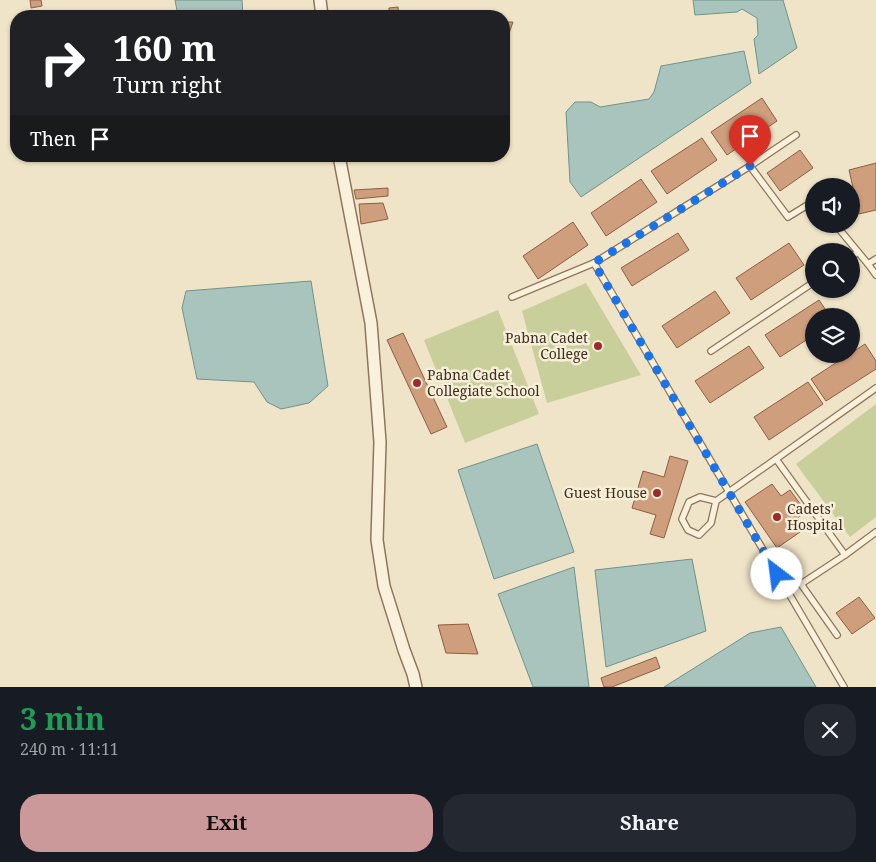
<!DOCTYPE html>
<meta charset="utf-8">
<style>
body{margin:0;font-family:"Noto Serif",serif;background:#242831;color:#f1f3f6;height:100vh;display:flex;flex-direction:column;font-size:19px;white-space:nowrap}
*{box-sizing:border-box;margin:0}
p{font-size:16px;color:#9ea1a6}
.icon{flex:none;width:28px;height:28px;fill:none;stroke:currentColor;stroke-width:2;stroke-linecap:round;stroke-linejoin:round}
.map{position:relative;height:687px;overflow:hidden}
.panel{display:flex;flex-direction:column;background:#171b24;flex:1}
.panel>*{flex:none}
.guide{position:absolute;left:10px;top:10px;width:500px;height:152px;border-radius:20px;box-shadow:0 1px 4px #0004;background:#202124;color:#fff;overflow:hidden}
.tools{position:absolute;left:805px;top:178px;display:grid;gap:10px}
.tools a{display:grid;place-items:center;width:55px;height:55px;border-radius:50%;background:#171b24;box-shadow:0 1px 4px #0004;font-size:25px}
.pin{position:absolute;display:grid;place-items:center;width:42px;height:42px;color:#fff;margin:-51px -21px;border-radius:50% 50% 50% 0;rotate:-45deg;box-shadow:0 0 5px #0007}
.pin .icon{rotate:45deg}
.me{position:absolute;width:55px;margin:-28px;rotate:330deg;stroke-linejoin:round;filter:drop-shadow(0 0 4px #0008)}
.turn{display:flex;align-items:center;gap:18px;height:105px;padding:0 20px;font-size:22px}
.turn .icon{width:65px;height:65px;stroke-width:2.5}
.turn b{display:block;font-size:35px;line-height:42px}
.then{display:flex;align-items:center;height:48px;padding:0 20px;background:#0003;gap:10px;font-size:19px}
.round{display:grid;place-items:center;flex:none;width:52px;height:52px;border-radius:20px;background:#242831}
.summary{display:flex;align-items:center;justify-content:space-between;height:85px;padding:0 20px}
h1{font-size:30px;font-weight:700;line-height:38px;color:#1e9e55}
.button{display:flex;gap:10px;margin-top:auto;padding:10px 20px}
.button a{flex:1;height:58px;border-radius:20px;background:#cc999b;color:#111;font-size:20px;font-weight:700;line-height:58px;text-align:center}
.button a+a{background:#242831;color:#f1f3f6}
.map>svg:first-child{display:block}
</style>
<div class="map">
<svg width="876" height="687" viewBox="0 0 876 687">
<rect width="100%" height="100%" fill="#f0e4c8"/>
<!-- green -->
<g fill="#c9cf9b">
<polygon points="586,283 641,375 547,403 522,311"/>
<polygon points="498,310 539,414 465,443 424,340"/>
<polygon points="876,404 876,517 850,537 796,464"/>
</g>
<!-- water -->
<g fill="#a9c4bc" stroke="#6f938a">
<polygon points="175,0 242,0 243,16 178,16"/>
<polygon points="693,0 783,0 797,48 759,74 754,39 758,35 757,18 742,9 737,12 695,15"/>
<polygon points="744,51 751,83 581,197 570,182 566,112 575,102 591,102 600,107 649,99 654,92 661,66"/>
<polygon points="311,281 328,386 309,403 281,409 267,402 254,382 197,379 182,308 186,291"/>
<polygon points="537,444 574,552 494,579 458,470"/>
<polygon points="692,559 706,631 606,667 595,570"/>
<polygon points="574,567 589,687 533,687 498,594"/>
<polygon points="781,627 816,687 664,687 750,633"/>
</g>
<!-- building -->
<g fill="#cf9f7d" stroke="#8d5f41">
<polygon points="30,0 41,0 42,6 31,8"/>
<polygon points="398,7 399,16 389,16 389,8"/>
<polygon points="504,22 513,22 506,42 509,53 504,53"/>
<polygon points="762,98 777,121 727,155 711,132"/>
<polygon points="702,138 717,160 667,194 651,171"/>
<polygon points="800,150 813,168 780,191 767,173"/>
<polygon points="876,163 876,210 859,214 849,170"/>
<polygon points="641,179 657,202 606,236 591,213"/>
<polygon points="388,188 388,196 356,199 354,190"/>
<polygon points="383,203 388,219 361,224 359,204"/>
<polygon points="573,222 588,245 538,279 523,256"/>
<polygon points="678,233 689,250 632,286 621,268"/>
<polygon points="789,243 804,265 751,300 736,278"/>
<polygon points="715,291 730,313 677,348 662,326"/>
<polygon points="819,300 830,316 814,316 814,335 780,357 765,335"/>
<polygon points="403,333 447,427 431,434 387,340"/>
<polygon points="865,344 876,361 876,369 826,401 811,379"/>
<polygon points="749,346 764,368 710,403 695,381"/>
<polygon points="808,382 823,404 769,440 754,417"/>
<polygon points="670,456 688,461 664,538 650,534 656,515 632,508 643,471 664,477"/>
<polygon points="772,484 781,496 790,490 806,512 793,521 800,532 777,548 745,502"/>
<polygon points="859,597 875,618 852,634 836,613"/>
<polygon points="468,624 478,654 446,653 438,625"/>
<polygon points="656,657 660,668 612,687 604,687 601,678"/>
</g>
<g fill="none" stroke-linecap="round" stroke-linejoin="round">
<defs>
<g id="lane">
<polyline points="796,135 750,166 788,217 814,201"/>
<polyline points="750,166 594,263 844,687"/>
<polyline points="835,224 868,264"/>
<polyline points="851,257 858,252"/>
<polyline points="876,259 868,264 876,275"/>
<polyline points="512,297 594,263"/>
<polyline points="711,351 814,282"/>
<polyline points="876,388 776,459 845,555 876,532"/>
<polyline points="716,501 700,497 689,502 682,519 688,530 699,535 711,523 716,501 776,459"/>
<polyline points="837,635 801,584 845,555"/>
</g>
<g id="street">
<polyline points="320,0 322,16"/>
<polyline points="339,156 371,323 380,442 377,540 384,586 404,650 413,674 416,687"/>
</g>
</defs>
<!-- lane casing -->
<use href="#lane" stroke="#8d765c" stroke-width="8"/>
<!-- street casing -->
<use href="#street" stroke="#8d765c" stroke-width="14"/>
<!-- lane -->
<use href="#lane" stroke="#faf1dc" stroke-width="5.5"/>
<!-- street -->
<use href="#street" stroke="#faf1dc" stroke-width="11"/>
</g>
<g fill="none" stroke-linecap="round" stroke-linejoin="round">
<!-- route -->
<polyline stroke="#1a73e8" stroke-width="9" stroke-dasharray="0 16.2" points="750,166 594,263 777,574"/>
</g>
<!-- markers -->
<g fill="#9e2a2b" stroke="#f7eed8" stroke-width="2">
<circle cx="598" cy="346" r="5"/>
<circle cx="417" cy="383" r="5"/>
<circle cx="657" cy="493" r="5"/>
<circle cx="777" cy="517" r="5"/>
</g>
<g text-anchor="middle" stroke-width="5" stroke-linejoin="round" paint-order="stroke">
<!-- poi labels -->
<g font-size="14" fill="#3d2e20" stroke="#f7eed8" text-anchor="end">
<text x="588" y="343">Pabna Cadet<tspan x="588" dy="16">College</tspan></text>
<text x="427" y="380" text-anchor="start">Pabna Cadet<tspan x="427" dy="16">Collegiate School</tspan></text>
<text x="647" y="498">Guest House</text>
<text x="787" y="514" text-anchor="start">Cadets'<tspan x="787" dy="16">Hospital</tspan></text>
</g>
</g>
</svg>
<div class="tools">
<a><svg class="icon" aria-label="sound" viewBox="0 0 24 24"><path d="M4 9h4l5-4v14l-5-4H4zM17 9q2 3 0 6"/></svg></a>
<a><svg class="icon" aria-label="search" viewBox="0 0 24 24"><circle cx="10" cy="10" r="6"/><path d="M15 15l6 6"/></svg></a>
<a><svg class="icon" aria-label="layers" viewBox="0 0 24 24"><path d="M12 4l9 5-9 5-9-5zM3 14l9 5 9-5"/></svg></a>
</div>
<div class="pin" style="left:750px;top:166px;background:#d93025"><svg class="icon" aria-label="arrive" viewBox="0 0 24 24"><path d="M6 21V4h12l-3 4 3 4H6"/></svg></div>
<svg class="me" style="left:777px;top:574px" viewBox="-20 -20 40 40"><circle r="19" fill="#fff"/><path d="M0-13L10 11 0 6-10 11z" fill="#1a73e8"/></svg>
<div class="guide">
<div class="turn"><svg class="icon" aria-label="right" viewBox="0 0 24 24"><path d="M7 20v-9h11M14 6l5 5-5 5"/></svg><div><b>160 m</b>Turn right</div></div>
<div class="then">Then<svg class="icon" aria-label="arrive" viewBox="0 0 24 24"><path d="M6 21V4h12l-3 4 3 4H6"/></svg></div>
</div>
</div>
<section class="panel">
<div class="summary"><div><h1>3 min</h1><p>240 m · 11:11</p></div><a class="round"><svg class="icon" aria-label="close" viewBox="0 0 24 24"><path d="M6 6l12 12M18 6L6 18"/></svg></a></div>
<div class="button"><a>Exit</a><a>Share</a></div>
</section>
